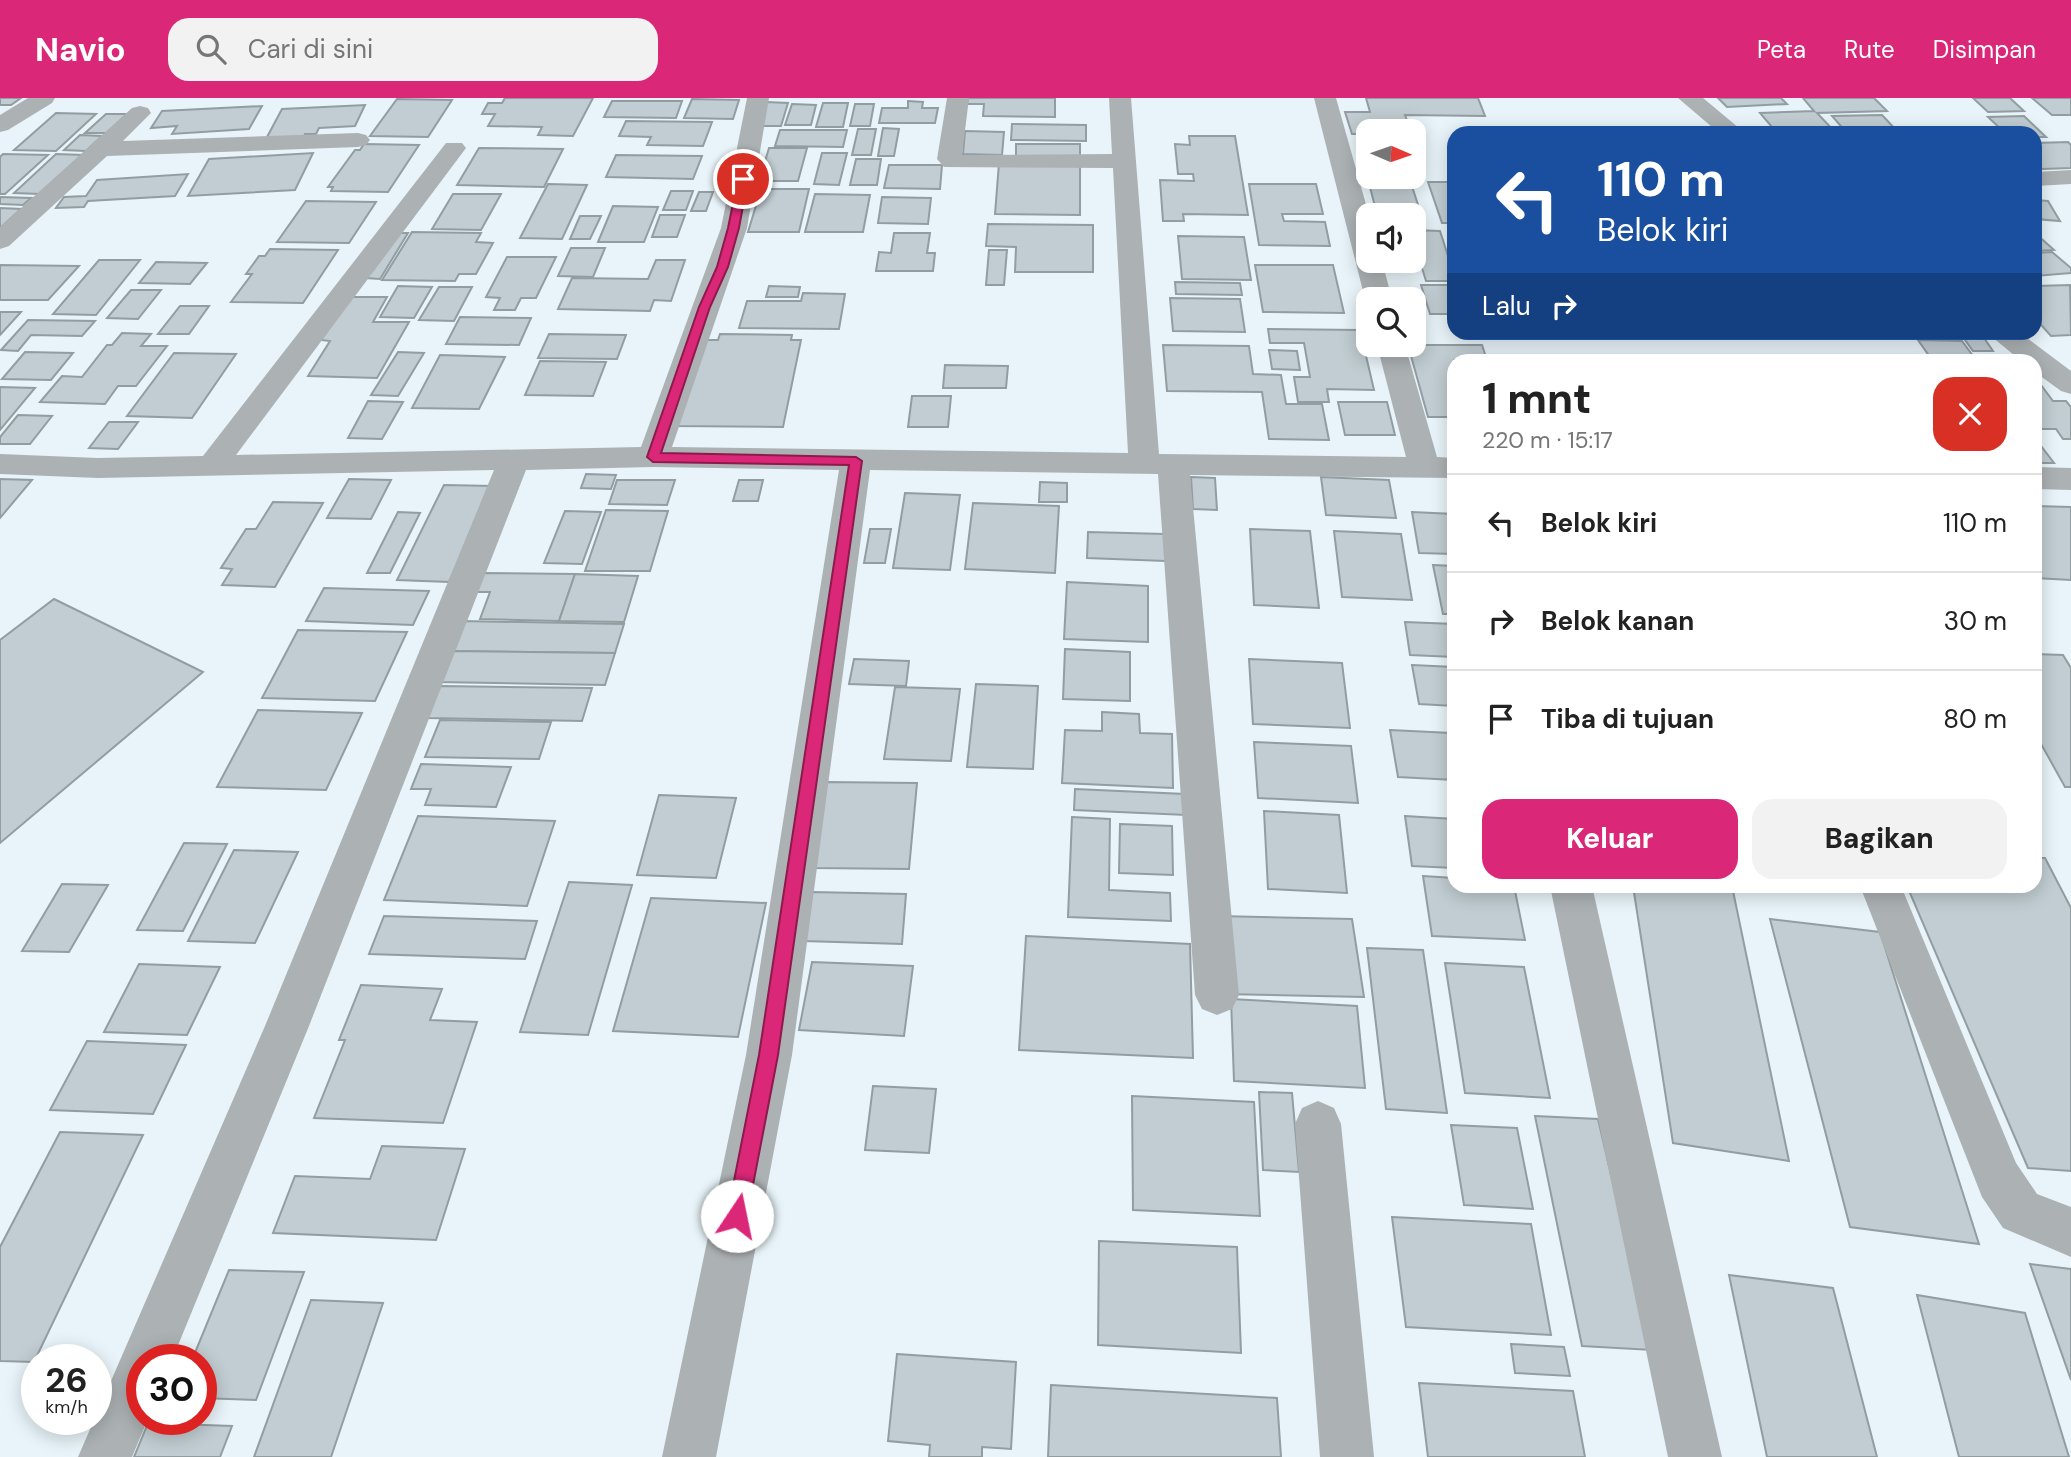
<!DOCTYPE html>
<html lang="id">
<meta charset="utf-8">
<style>
body{margin:0;font-family:"DM Sans",sans-serif;background:#f2f2f2;color:#222;height:100vh;display:flex;flex-direction:column;font-size:26px;white-space:nowrap}
*{box-sizing:border-box;margin:0}
p{font-size:23px;color:#767676}
.icon{flex:none;width:38px;height:38px;fill:none;stroke:currentColor;stroke-width:2;stroke-linecap:round;stroke-linejoin:round}
.map{position:relative;flex:1;overflow:hidden}
.side{position:absolute;left:1447px;top:256px;width:595px;height:539px;display:flex;flex-direction:column;background:#fff;border-radius:21px;box-shadow:0 4px 18px #0003}
.side>*{flex:none}
.hud{position:absolute;left:1447px;top:28px;width:595px;height:214px;border-radius:21px;box-shadow:0 4px 18px #0003;background:#1a4fa0;color:#fff;overflow:hidden}
.needle{width:46px;rotate:92deg}
.tools{position:absolute;left:1356px;top:21px;display:grid;gap:14px}
.tools a{display:grid;place-items:center;width:70px;height:70px;border-radius:14px;background:#fff;box-shadow:0 4px 18px #0003;font-size:35px}
.speed{position:absolute;left:21px;top:1246px;display:flex;gap:14px;font-size:35px;font-weight:700;text-align:center}
.speed>*{display:grid;place-content:center;width:91px;height:91px;border-radius:50%;background:#fff;box-shadow:0 4px 18px #0003;line-height:1}
.speed small{font-size:18px;font-weight:400}
.speed .limit{border:10px solid #d22;background:#fff;color:#111}
.pin{position:absolute;display:grid;place-items:center;width:60px;height:60px;color:#fff;margin:-30px;border:4px solid #fff;border-radius:50%;box-shadow:0 2px 7px #0007}
.me{position:absolute;width:77px;margin:-38px;rotate:11deg;stroke-linejoin:round;filter:drop-shadow(0 0 5px #0008)}
.turn{display:flex;align-items:center;gap:24px;height:147px;padding:0 35px;font-size:32px}
.turn .icon{width:91px;height:91px;stroke-width:2.5}
.turn b{display:block;font-size:49px;line-height:60px}
.then{display:flex;align-items:center;height:66px;padding:0 35px;background:#0003;gap:14px;font-size:26px}
.round{display:grid;place-items:center;flex:none;width:74px;height:74px;border-radius:21px;background:#f2f2f2}
.summary{display:flex;align-items:center;justify-content:space-between;height:119px;padding:0 35px}
h1{font-size:42px;font-weight:800;line-height:52px}
.button{display:flex;gap:14px;margin-top:auto;padding:14px 35px}
.button a{flex:1;height:80px;border-radius:21px;background:#db2777;color:#fff;font-size:28px;font-weight:800;line-height:80px;text-align:center}
.button a+a{background:#f2f2f2;color:#222}
ul{padding:0;list-style:none}
li{display:flex;align-items:center;gap:21px;height:98px;padding:0 35px;border-top:2px solid #e0e0e0}
li div{flex:1}
li b{display:block;font-size:26px}
li em{font-style:normal}
header{display:flex;align-items:center;gap:42px;box-sizing:border-box;height:98px;padding:0 35px;background:#db2777;color:#fff}
header strong{font-size:33px}
nav{display:flex;gap:38px;margin-inline-start:auto;font-size:24px}
.search{width:490px;height:63px;background:#f2f2f2;display:flex;align-items:center;gap:18px;box-sizing:border-box;padding:0 24px;border-radius:21px;color:#767676;font-size:26px}
.map>svg:first-child{display:block}
</style>
<header>
<strong>Navio</strong>
<div class="search"><svg class="icon" aria-label="search" viewBox="0 0 24 24"><circle cx="10" cy="10" r="6"/><path d="M15 15l6 6"/></svg>Cari di sini</div>
<nav><a>Peta</a><a>Rute</a><a>Disimpan</a></nav>
</header>
<div class="map">
<svg width="2071" height="1359" viewBox="0 0 2071 1359">
<rect width="100%" height="100%" fill="#e8f4f9"/>
<!-- building -->
<g fill="#c1cdd2" stroke="#929da2" stroke-width="2">
<polygon points="0,0 21,0 11,7 0,7"/>
<polygon points="505,0 593,0 573,38 538,37 542,29 488,28 495,16 482,16 488,5 502,5"/>
<polygon points="968,0 1055,0 1055,19 983,18 984,6 967,6"/>
<polygon points="1366,0 1478,0 1485,18 1405,17 1411,33 1368,33 1368,53 1361,53 1357,36 1352,36 1345,14 1370,14"/>
<polygon points="1718,0 1781,0 1787,6 1727,9"/>
<polygon points="1803,0 1874,0 1887,13 1817,15 1836,35 1777,35 1760,15 1814,13"/>
<polygon points="1973,0 2010,0 2024,13 1988,14"/>
<polygon points="2032,0 2071,0 2071,17 2052,17"/>
<polygon points="397,1 452,2 428,39 370,38"/>
<polygon points="692,1 739,2 733,21 684,20"/>
<polygon points="612,3 682,3 676,20 604,19"/>
<polygon points="908,3 923,4 922,10 938,10 935,25 879,25 882,10 908,10"/>
<polygon points="766,4 788,5 781,28 758,28"/>
<polygon points="823,5 848,5 843,29 816,29"/>
<polygon points="792,6 816,7 811,27 785,27"/>
<polygon points="855,6 874,6 870,28 850,28"/>
<polygon points="365,7 355,28 319,30 316,36 305,36 304,39 266,41 282,11"/>
<polygon points="262,8 249,31 172,36 177,28 151,30 162,13"/>
<polygon points="56,15 96,16 56,53 14,52"/>
<polygon points="106,16 127,16 107,35 85,35"/>
<polygon points="1882,17 1896,32 1922,32 1926,35 1847,35 1832,18"/>
<polygon points="2024,18 2046,39 2035,39 2035,35 2005,35 1988,19"/>
<polygon points="626,23 712,24 703,48 647,47 651,39 619,38"/>
<polygon points="1012,26 1086,27 1086,43 1011,42"/>
<polygon points="883,30 899,31 894,58 878,58"/>
<polygon points="858,31 876,31 871,57 852,57"/>
<polygon points="780,32 847,32 843,49 775,48"/>
<polygon points="965,33 1004,34 1002,57 963,56"/>
<polygon points="80,37 102,38 86,53 64,52"/>
<polygon points="1189,38 1235,38 1248,117 1183,116 1184,123 1163,123 1160,82 1194,83 1193,76 1178,76 1175,46 1190,47"/>
<polygon points="2068,44 2071,47 2071,70 2042,71 2035,65 2035,45"/>
<polygon points="364,46 419,47 388,94 331,93 333,89 328,89 355,52 360,52"/>
<polygon points="1016,46 1080,46 1080,60 1016,59"/>
<polygon points="479,50 563,51 544,89 457,87"/>
<polygon points="769,50 807,50 798,83 759,83"/>
<polygon points="313,55 295,92 188,98 209,61"/>
<polygon points="822,55 847,55 839,87 814,86"/>
<polygon points="3,56 48,57 5,96 0,96 0,59"/>
<polygon points="56,56 82,57 40,96 14,95"/>
<polygon points="616,57 702,58 693,81 606,79"/>
<polygon points="856,61 881,61 877,87 850,87"/>
<polygon points="999,65 1080,66 1080,117 995,116"/>
<polygon points="889,67 942,67 940,91 884,90"/>
<polygon points="1366,74 1368,74 1368,79 1409,79 1421,116 1377,116"/>
<polygon points="188,76 175,98 88,103 84,109 56,110 64,99 86,98 97,82"/>
<polygon points="1428,84 1454,84 1454,125 1442,125"/>
<polygon points="548,86 587,87 562,141 520,140"/>
<polygon points="1249,86 1316,86 1323,116 1282,116 1284,123 1325,124 1330,148 1259,147"/>
<polygon points="761,91 809,91 799,134 748,134"/>
<polygon points="671,93 693,93 686,112 663,112"/>
<polygon points="699,94 713,94 706,113 691,113"/>
<polygon points="453,96 501,96 481,132 432,131"/>
<polygon points="815,96 870,97 863,134 805,134"/>
<polygon points="0,99 31,100 23,107 0,106"/>
<polygon points="882,99 931,100 928,126 878,125"/>
<polygon points="2035,102 2048,103 2060,123 2035,121"/>
<polygon points="306,103 376,104 349,145 277,144"/>
<polygon points="613,108 658,109 644,144 598,144"/>
<polygon points="0,110 21,111 0,130"/>
<polygon points="660,117 685,117 677,139 652,139"/>
<polygon points="580,118 601,118 590,141 570,141"/>
<polygon points="988,126 1093,127 1093,174 1015,174 1016,149 986,148"/>
<polygon points="1414,132 1440,133 1449,161 1454,161 1454,183 1426,183 1414,144"/>
<polygon points="412,134 481,135 476,144 493,145 476,176 459,176 455,183 382,182"/>
<polygon points="395,135 408,135 380,181 366,180"/>
<polygon points="894,135 930,135 927,155 935,155 933,173 876,173 879,154 891,155"/>
<polygon points="2035,135 2054,152 2035,153"/>
<polygon points="1178,138 1244,139 1251,182 1182,181"/>
<polygon points="571,150 605,150 593,179 558,178"/>
<polygon points="270,151 338,152 303,205 231,204 252,176 246,176 259,158 265,158"/>
<polygon points="989,152 1007,152 1004,187 986,187"/>
<polygon points="2052,154 2071,170 2071,175 2035,178 2035,155"/>
<polygon points="507,159 556,159 536,200 521,200 515,212 494,212 500,200 486,199"/>
<polygon points="99,162 140,162 96,217 53,216"/>
<polygon points="656,162 685,162 671,203 654,202 650,213 558,211 572,180 648,181"/>
<polygon points="156,164 207,165 190,186 139,185"/>
<polygon points="0,167 79,168 48,202 0,202"/>
<polygon points="1255,167 1333,167 1344,215 1263,214"/>
<polygon points="1175,184 1240,185 1242,197 1176,196"/>
<polygon points="1421,187 1454,187 1454,216 1430,216"/>
<polygon points="2070,187 2071,237 2051,238 2035,220 2035,188"/>
<polygon points="398,188 432,189 414,220 380,219"/>
<polygon points="769,188 800,189 798,199 766,199"/>
<polygon points="439,189 472,189 454,223 419,222"/>
<polygon points="131,192 161,192 138,221 107,220"/>
<polygon points="803,195 845,196 839,231 739,230 747,203 801,203"/>
<polygon points="350,199 387,199 373,224 409,224 377,280 308,278 330,243 321,242"/>
<polygon points="1170,200 1240,201 1245,234 1173,233"/>
<polygon points="180,208 209,208 189,236 158,236"/>
<polygon points="0,214 21,214 0,237"/>
<polygon points="460,219 531,220 519,247 446,246"/>
<polygon points="28,222 95,223 82,238 31,237 18,253 1,252"/>
<polygon points="1268,231 1360,232 1374,292 1327,291 1329,304 1298,304 1294,279 1310,279 1304,245 1270,245"/>
<polygon points="1872,234 1924,234 1928,240 1875,239"/>
<polygon points="122,235 151,236 141,248 167,248 136,288 118,288 105,306 40,304 62,278 82,279 107,247 112,247"/>
<polygon points="549,236 626,237 617,261 538,260"/>
<polygon points="720,236 792,237 791,242 801,242 783,329 674,328 700,242 718,242"/>
<polygon points="1963,239 1984,240 1993,253 1973,253"/>
<polygon points="1918,242 1962,243 1976,262 1932,262"/>
<polygon points="1163,247 1249,248 1253,276 1281,277 1286,306 1322,306 1329,342 1269,341 1262,294 1167,293"/>
<polygon points="1408,247 1482,247 1487,262 1454,262 1454,319 1428,319"/>
<polygon points="1269,252 1297,253 1300,272 1272,271"/>
<polygon points="25,254 73,255 51,282 2,281"/>
<polygon points="398,254 424,255 398,298 371,297"/>
<polygon points="174,255 236,256 192,320 127,318"/>
<polygon points="440,257 505,259 479,311 412,310"/>
<polygon points="1596,259 1675,260 1677,262 1597,262"/>
<polygon points="540,263 606,264 593,298 525,297"/>
<polygon points="945,267 1008,268 1006,290 943,290"/>
<polygon points="2035,279 2053,303 2066,303 2071,309 2071,341 2063,341 2056,331 2038,331 2035,328"/>
<polygon points="0,289 35,290 0,332"/>
<polygon points="912,298 951,298 948,329 908,329"/>
<polygon points="368,303 403,304 382,341 348,340"/>
<polygon points="1338,304 1387,304 1395,337 1345,337"/>
<polygon points="18,317 52,318 30,346 0,346 0,339"/>
<polygon points="109,324 138,324 118,351 89,350"/>
<polygon points="2035,340 2054,365 2035,365"/>
<polygon points="586,376 616,377 611,391 581,390"/>
<polygon points="1191,379 1215,380 1217,412 1193,411"/>
<polygon points="1321,379 1389,382 1396,420 1326,417"/>
<polygon points="0,381 32,382 0,420"/>
<polygon points="349,381 391,382 371,421 327,420"/>
<polygon points="617,382 675,382 667,407 609,406"/>
<polygon points="739,382 763,382 758,403 733,403"/>
<polygon points="1040,384 1067,385 1067,404 1039,404"/>
<polygon points="444,387 493,388 449,484 397,482"/>
<polygon points="905,395 960,397 950,472 893,470"/>
<polygon points="273,404 323,405 275,489 222,487 232,471 221,470 246,431 256,431"/>
<polygon points="973,405 1059,408 1055,475 965,471"/>
<polygon points="2035,408 2071,409 2071,482 2035,480"/>
<polygon points="606,412 668,413 650,473 585,473"/>
<polygon points="565,413 601,414 582,466 544,465"/>
<polygon points="398,414 420,415 390,475 367,475"/>
<polygon points="1412,414 1454,416 1454,456 1419,455"/>
<polygon points="870,431 891,431 885,465 864,465"/>
<polygon points="1250,431 1310,433 1319,510 1254,507"/>
<polygon points="1334,433 1401,436 1412,502 1342,499"/>
<polygon points="1088,434 1165,436 1165,463 1087,460"/>
<polygon points="1433,467 1454,468 1454,516 1443,516"/>
<polygon points="484,475 575,476 559,523 480,521 490,494 475,494"/>
<polygon points="575,476 638,478 624,524 559,523"/>
<polygon points="1067,484 1148,488 1148,544 1064,541"/>
<polygon points="324,490 429,493 413,527 306,523"/>
<polygon points="54,501 203,574 0,745 0,542"/>
<polygon points="461,523 624,526 615,555 449,553"/>
<polygon points="1405,524 1454,526 1454,559 1410,557"/>
<polygon points="298,532 407,534 375,603 262,600"/>
<polygon points="1065,551 1130,554 1130,603 1063,601"/>
<polygon points="449,553 615,555 605,587 436,584"/>
<polygon points="2035,556 2063,557 2071,570 2071,689 2065,689 2035,635"/>
<polygon points="854,561 909,563 906,588 849,586"/>
<polygon points="1249,561 1342,565 1350,630 1253,626"/>
<polygon points="1412,567 1454,569 1454,608 1419,606"/>
<polygon points="976,586 1038,588 1033,671 967,669"/>
<polygon points="440,588 592,590 582,623 427,620"/>
<polygon points="895,589 960,591 951,663 884,661"/>
<polygon points="258,612 362,615 326,692 217,689"/>
<polygon points="1102,614 1139,616 1140,635 1172,636 1173,690 1062,685 1065,632 1102,633"/>
<polygon points="440,622 551,624 539,661 425,659"/>
<polygon points="1390,632 1451,635 1454,682 1398,679"/>
<polygon points="1254,644 1351,648 1358,705 1258,700"/>
<polygon points="421,666 511,669 496,709 425,707 431,691 411,691"/>
<polygon points="826,684 917,685 909,771 813,770"/>
<polygon points="1075,691 1185,696 1186,717 1074,712"/>
<polygon points="659,697 736,700 716,780 637,777"/>
<polygon points="1264,713 1339,717 1347,795 1268,791"/>
<polygon points="418,718 555,723 527,808 384,802"/>
<polygon points="1405,718 1454,721 1454,770 1412,768"/>
<polygon points="1072,719 1110,721 1109,792 1170,795 1171,823 1068,819"/>
<polygon points="1120,726 1172,728 1173,777 1119,775"/>
<polygon points="184,745 227,746 183,833 137,832"/>
<polygon points="234,752 298,754 255,845 188,843"/>
<polygon points="2035,760 2045,760 2071,810 2071,1073 2028,1070 1907,788 2035,788"/>
<polygon points="1423,778 1454,780 1454,788 1514,788 1525,842 1432,838"/>
<polygon points="569,784 632,787 588,937 520,934"/>
<polygon points="62,786 108,787 69,854 22,853"/>
<polygon points="1633,788 1732,788 1789,1063 1673,1045"/>
<polygon points="812,794 906,796 902,846 804,843"/>
<polygon points="651,800 766,805 738,939 613,933"/>
<polygon points="384,818 537,823 525,861 369,856"/>
<polygon points="1218,818 1352,821 1364,899 1223,896"/>
<polygon points="1770,821 1880,834 1979,1146 1850,1129"/>
<polygon points="1026,838 1190,846 1193,960 1019,952"/>
<polygon points="1367,850 1423,852 1447,1015 1386,1011"/>
<polygon points="812,864 913,868 904,938 799,932"/>
<polygon points="1445,865 1524,869 1550,1000 1465,995"/>
<polygon points="139,866 220,869 187,937 104,934"/>
<polygon points="361,887 442,891 430,922 477,924 443,1025 314,1020 345,942 339,942"/>
<polygon points="1231,901 1357,908 1365,990 1234,983"/>
<polygon points="87,943 186,947 153,1016 50,1012"/>
<polygon points="873,988 936,991 929,1055 865,1052"/>
<polygon points="1259,994 1292,995 1299,1074 1263,1072"/>
<polygon points="1132,998 1254,1004 1260,1118 1133,1112"/>
<polygon points="1535,1018 1598,1021 1652,1252 1582,1248"/>
<polygon points="1451,1027 1517,1030 1533,1111 1464,1107"/>
<polygon points="60,1034 143,1037 34,1264 0,1263 0,1149"/>
<polygon points="382,1048 465,1051 436,1142 273,1135 295,1078 370,1081"/>
<polygon points="1392,1119 1531,1126 1551,1237 1406,1229"/>
<polygon points="1099,1143 1237,1149 1241,1255 1098,1247"/>
<polygon points="2030,1166 2071,1171 2071,1282"/>
<polygon points="229,1172 304,1174 256,1302 201,1300 201,1262 192,1262"/>
<polygon points="1729,1177 1833,1190 1877,1359 1767,1359"/>
<polygon points="1917,1197 2025,1215 2069,1359 1959,1359"/>
<polygon points="311,1202 383,1205 331,1359 254,1359"/>
<polygon points="1511,1246 1564,1249 1570,1278 1515,1275"/>
<polygon points="897,1256 1016,1264 1011,1351 982,1349 982,1359 929,1359 930,1347 888,1343"/>
<polygon points="1419,1285 1573,1293 1585,1359 1428,1359"/>
<polygon points="1051,1287 1277,1300 1281,1359 1048,1359"/>
<polygon points="148,1325 232,1328 220,1359 134,1359"/>
</g>
<g fill="none" stroke-linecap="round" stroke-linejoin="round">
<!-- minor -->
<g fill="#acb1b3" fill-rule="evenodd">
<polygon points="28,0 55,0 52,5 8,32 0,34 0,17"/>
<polygon points="747,0 769,0 747,130 672,349 1128,355 1113,70 944,69 937,61 947,0 969,0 962,57 1112,56 1109,0 1131,0 1159,356 1406,359 1377,247 1405,247 1437,359 1454,360 1454,380 1190,377 1239,897 1232,911 1217,917 1202,911 1195,897 1158,376 870,372 792,957 716,1359 662,1359 746,957 839,372 653,369 526,372 309,928 172,1262 142,1262 142,1321 148,1321 132,1359 78,1359 265,928 494,372 98,380 0,376 0,356 98,360 203,358 446,45 462,45 466,50 236,357 641,349 721,130"/>
<polygon points="1314,0 1336,0 1369,117 1368,163 1382,163 1392,201 1368,201 1368,206 1365,201"/>
<polygon points="1678,0 1703,0 1745,35 1719,35"/>
<polygon points="140,8 148,10 151,15 123,43 358,35 366,37 370,42 366,47 358,49 107,58 9,148 0,151 0,129 132,10"/>
<polygon points="2071,72 2071,86 2035,88 2035,74"/>
<polygon points="1986,234 2019,234 2071,273 2071,296 2061,293 2035,274 2035,262 2020,262"/>
<polygon points="2035,369 2071,370 2071,392 2035,391"/>
<polygon points="1550,788 1592,788 1722,1359 1668,1359"/>
<polygon points="1860,788 1901,788 2016,1065 2037,1096 2071,1109 2071,1159 2003,1130 1982,1099"/>
<polygon points="1318,1003 1334,1010 1341,1026 1374,1359 1320,1359 1295,1026 1302,1010"/>
</g>
</g>
<!-- route -->
<polygon fill="#db2777" stroke="#8e194d" stroke-width="2" points="743,78 748,81 739,130 728,169 710,209 661,355 856,359 862,363 778,957 747,1118 744,1125 737,1128 730,1125 727,1118 759,957 849,367 653,364 647,359 699,209 717,169 728,130 738,81"/>
</svg>
<div class="tools">
<a><svg class="needle" viewBox="-14 -14 28 28"><path d="M0-13l5 13h-10z" fill="#e53935"/><path d="M0 13l5-13h-10z" fill="#767676"/></svg></a>
<a><svg class="icon" aria-label="sound" viewBox="0 0 24 24"><path d="M4 9h4l5-4v14l-5-4H4zM17 9q2 3 0 6"/></svg></a>
<a><svg class="icon" aria-label="search" viewBox="0 0 24 24"><circle cx="10" cy="10" r="6"/><path d="M15 15l6 6"/></svg></a>
</div>
<div class="speed"><div>26<small>km/h</small></div><div class="limit">30</div></div>
<div class="pin" style="left:743px;top:81px;background:#d93025"><svg class="icon" aria-label="arrive" viewBox="0 0 24 24"><path d="M6 21V4h12l-3 4 3 4H6"/></svg></div>
<svg class="me" style="left:737px;top:1118px" viewBox="-20 -20 40 40"><circle r="19" fill="#fff"/><path d="M0-13L10 11 0 6-10 11z" fill="#db2777"/></svg>
<div class="hud">
<div class="turn"><svg class="icon" aria-label="left" viewBox="0 0 24 24"><path d="M17 20v-9H6M10 6l-5 5 5 5"/></svg><div><b>110 m</b>Belok kiri</div></div>
<div class="then">Lalu<svg class="icon" aria-label="right" viewBox="0 0 24 24"><path d="M7 20v-9h11M14 6l5 5-5 5"/></svg></div>
</div>
<section class="side">
<div class="summary"><div><h1>1 mnt</h1><p>220 m · 15:17</p></div><a class="round" style="background:#d93025;color:#fff"><svg class="icon" aria-label="close" viewBox="0 0 24 24"><path d="M6 6l12 12M18 6L6 18"/></svg></a></div>
<ul>
<li><svg class="icon" aria-label="left" viewBox="0 0 24 24"><path d="M17 20v-9H6M10 6l-5 5 5 5"/></svg><div><b>Belok kiri</b></div><em>110 m</em></li>
<li><svg class="icon" aria-label="right" viewBox="0 0 24 24"><path d="M7 20v-9h11M14 6l5 5-5 5"/></svg><div><b>Belok kanan</b></div><em>30 m</em></li>
<li><svg class="icon" aria-label="arrive" viewBox="0 0 24 24"><path d="M6 21V4h12l-3 4 3 4H6"/></svg><div><b>Tiba di tujuan</b></div><em>80 m</em></li>
</ul>
<div class="button"><a>Keluar</a><a>Bagikan</a></div>
</section>
</div>
